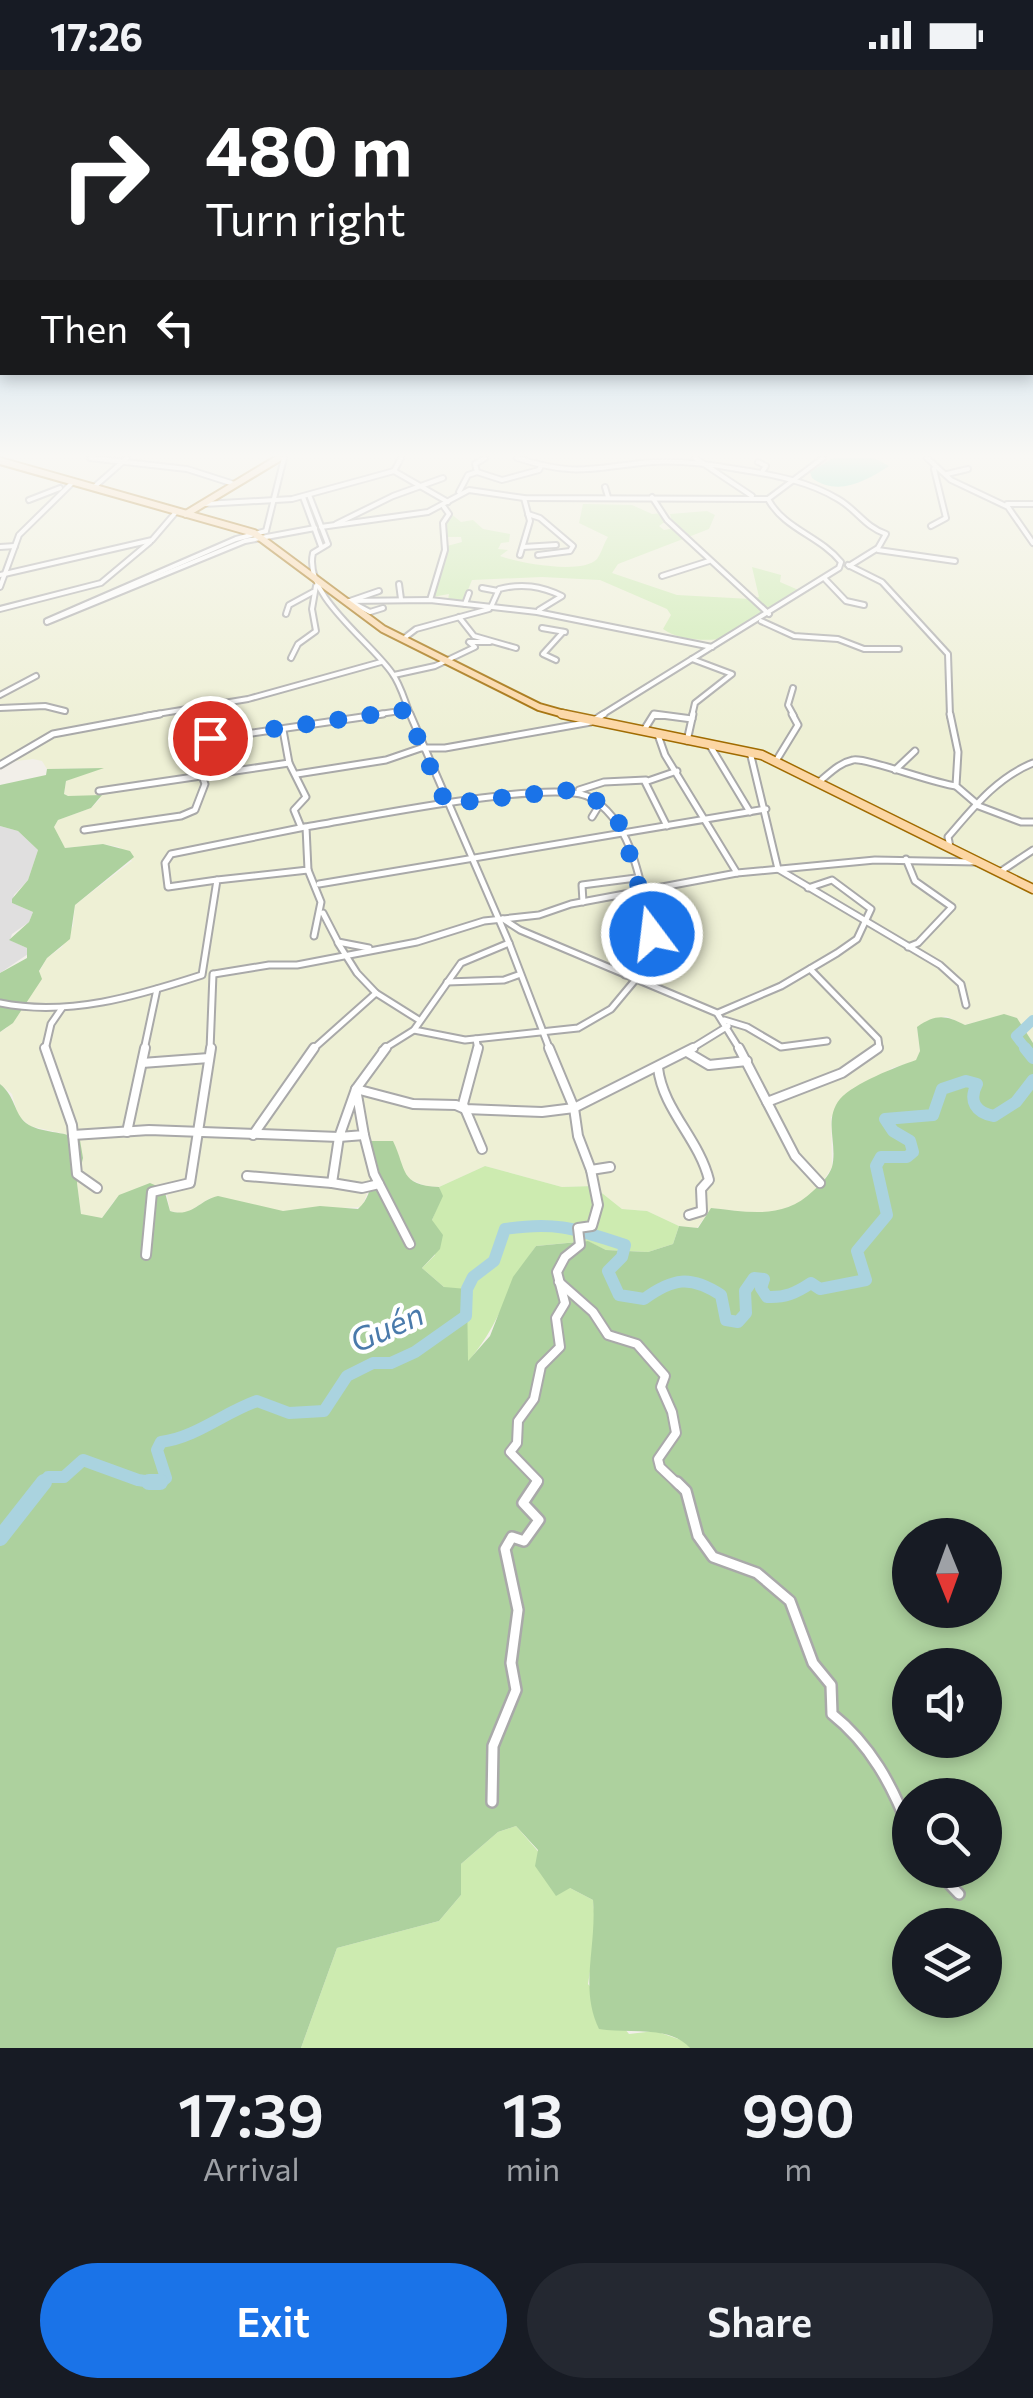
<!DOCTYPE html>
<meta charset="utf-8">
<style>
body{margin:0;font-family:Commissioner,sans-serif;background:#242831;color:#f1f3f6;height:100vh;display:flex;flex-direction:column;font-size:38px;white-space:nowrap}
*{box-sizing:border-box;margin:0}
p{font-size:32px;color:#9ea1a6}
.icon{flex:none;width:55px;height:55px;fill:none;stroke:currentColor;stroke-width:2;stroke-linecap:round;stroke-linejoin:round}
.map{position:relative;height:1978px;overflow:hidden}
.details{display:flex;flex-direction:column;background:#171b24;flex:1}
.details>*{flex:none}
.guide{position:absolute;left:0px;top:0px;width:1035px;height:305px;box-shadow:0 5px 15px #0003;background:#202124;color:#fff;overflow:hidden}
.needle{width:65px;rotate:179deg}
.controls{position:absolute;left:892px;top:1448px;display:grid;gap:20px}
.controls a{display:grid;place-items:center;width:110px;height:110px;border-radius:50%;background:#171b24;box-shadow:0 5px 15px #0003;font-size:50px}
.pin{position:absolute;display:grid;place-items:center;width:85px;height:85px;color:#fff;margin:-42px;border:5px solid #fff;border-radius:50%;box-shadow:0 2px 10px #0007}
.me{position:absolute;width:110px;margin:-55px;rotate:345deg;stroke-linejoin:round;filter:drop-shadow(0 0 8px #0008)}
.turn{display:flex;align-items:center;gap:35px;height:210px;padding:0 40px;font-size:45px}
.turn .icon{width:130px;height:130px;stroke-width:2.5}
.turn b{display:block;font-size:70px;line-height:85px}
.then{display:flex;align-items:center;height:95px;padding:0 40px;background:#0003;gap:20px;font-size:38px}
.eta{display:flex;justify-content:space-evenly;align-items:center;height:170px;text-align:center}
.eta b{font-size:60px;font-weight:600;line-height:70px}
.primary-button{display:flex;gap:20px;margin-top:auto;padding:20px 40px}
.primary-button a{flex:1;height:115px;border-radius:60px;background:#1a73e8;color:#fff;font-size:40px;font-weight:600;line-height:115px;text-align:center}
.primary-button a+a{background:#242831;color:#f1f3f6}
.status{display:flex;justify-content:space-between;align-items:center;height:70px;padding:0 50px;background:#171b24;direction:ltr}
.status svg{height:28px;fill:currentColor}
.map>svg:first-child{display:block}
</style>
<div class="status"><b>17:26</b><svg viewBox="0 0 49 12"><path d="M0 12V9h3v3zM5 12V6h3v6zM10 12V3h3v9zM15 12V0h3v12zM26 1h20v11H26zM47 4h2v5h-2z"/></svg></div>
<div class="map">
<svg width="1033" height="1978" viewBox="0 0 1033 1978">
<rect width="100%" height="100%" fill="#f2efe9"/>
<!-- residential -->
<polygon fill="#e0dfdf" points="0,756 18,761 38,780 28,810 14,825 12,833 33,842 29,852 12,864 10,870 27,878 28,884 0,903"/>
<!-- farmland -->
<polygon fill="#eef0d5" points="0,388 1033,388 1033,973 1017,948 1004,945 964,955 946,946 917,957 920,981 916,991 892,998 831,1047 832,1097 821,1114 802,1132 768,1145 711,1138 697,1158 679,1156 647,1141 622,1139 593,1116 562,1117 485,1096 439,1117 426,1116 409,1109 400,1099 398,1083 373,1107 362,1137 283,1141 269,1162 210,1128 185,1144 170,1141 167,1124 114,1131 102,1148 86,1147 81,1144 77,1113 83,1087 74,1066 30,1056 18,1045 12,1024 0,1014 0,962 7,958 47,888 62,877 73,856 75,835 132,791 119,777 103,774 65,778 57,768 54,757 58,750 91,738 101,728 68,726 64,724 66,711 101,698 47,699 42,691 33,689 0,693"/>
<!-- grass -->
<g fill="#cdebb0">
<path d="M 583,434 L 632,435 L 652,444 L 663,443 L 667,450 L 659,456 L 664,460 L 674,458 L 670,444 L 707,441 L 715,445 L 709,459 L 618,494 L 612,503 L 677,525 L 751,529 L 759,527 L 752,497 L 781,505 L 780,512 L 803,522 L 722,569 C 704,571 678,570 663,559 L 671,545 L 667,539 L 600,510 L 542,507 L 472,510 L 463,532 L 448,530 L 449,524 L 432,527 L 447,476 L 462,472 L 461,467 L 447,467 L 444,454 L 450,443 L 461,452 L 473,450 L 483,459 L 510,464 L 509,472 L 501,473 L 498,479 L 508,480 L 500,486 C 518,493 582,505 597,489 C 601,484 604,473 608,467 L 579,453 Z"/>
<path d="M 485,1096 L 562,1117 L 593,1116 L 622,1139 L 647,1141 L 679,1156 L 673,1174 L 648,1182 L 606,1180 L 587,1171 L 536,1176 C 507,1216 501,1254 467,1293 L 444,1217 L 422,1198 L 435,1185 L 432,1150 L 442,1126 L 439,1117 Z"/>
<polygon points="516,1756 570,1818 593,1830 596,1863 588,1914 629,1964 655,1961 687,1972 690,1978 301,1978 337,1878 439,1851 461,1825 461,1794 498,1762"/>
</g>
<!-- forest -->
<g fill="#add19e" fill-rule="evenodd">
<polygon points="104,698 66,711 64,724 68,726 102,725 91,738 58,750 54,757 65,778 103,774 130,781 134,787 75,835 70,869 47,888 39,901 42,909 13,953 0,962 0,903 27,888 27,878 9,870 29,852 33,842 12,833 12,829 28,810 38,780 18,761 0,756 0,715 46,705 47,699"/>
<path d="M 1004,944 L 1017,948 L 1033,973 L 1033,1978 L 690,1978 C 670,1955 628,1964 599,1959 C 579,1918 597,1877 593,1830 L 570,1818 L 556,1826 L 535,1796 L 538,1780 L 516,1756 L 498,1762 L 461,1794 L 461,1825 L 439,1851 L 337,1878 L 301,1978 L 0,1978 L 0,1014 C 15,1026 14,1043 26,1053 C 41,1064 64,1060 80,1070 L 83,1088 L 77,1113 L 81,1144 L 102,1148 L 119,1125 L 150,1113 L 164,1119 L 170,1141 C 192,1148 199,1130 218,1126 L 283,1141 L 320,1136 L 358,1139 C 378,1121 370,1095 366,1071 L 393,1071 C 407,1100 399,1115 439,1117 L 443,1126 L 432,1150 L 443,1165 L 440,1179 L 422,1198 L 444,1217 L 467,1219 L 468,1291 L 490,1266 L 513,1207 L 536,1176 L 588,1171 L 606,1180 L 648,1182 L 673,1174 L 679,1156 L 698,1158 L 711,1138 C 749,1142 783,1150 813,1121 C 820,1115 829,1106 832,1097 C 838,1073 823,1050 840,1029 C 854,1013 896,997 916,990 L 920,981 L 917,957 C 936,944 945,945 965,955 ZM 910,1465 L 985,1465 L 985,1540 L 910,1540 ZM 910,1595 L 985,1595 L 985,1670 L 910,1670 ZM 910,1725 L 985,1725 L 985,1800 L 910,1800 ZM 910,1855 L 985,1855 L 985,1930 L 910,1930 Z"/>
</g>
<!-- pitch -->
<path fill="#88e0be" d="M 833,388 L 874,388 L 889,396 C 866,411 838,427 812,408 L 810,402 Z"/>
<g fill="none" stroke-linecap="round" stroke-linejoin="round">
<!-- river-far2 -->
<polyline stroke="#aad3df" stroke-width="10" points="1027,980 1016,966 1033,950"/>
<!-- river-far1 -->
<g stroke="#aad3df" stroke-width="12">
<polyline points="1025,978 1033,988"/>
<path d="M 42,1415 L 48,1407 L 64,1407 L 83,1390 L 138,1410 L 159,1413 L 166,1408 L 157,1380 L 161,1372 C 197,1367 223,1343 257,1331 L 289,1343 L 324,1341 L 347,1306 L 373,1293 L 391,1293 L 415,1282 L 466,1246 L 467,1219 L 473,1207 L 494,1191 L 505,1159 C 557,1151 576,1159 625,1175 L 622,1187 L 608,1201 L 619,1225 L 644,1229 C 673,1208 690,1205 721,1225 L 726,1250 L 738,1252 L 746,1243 L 745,1221 L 754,1208 L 764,1209 L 761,1218 L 767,1227 C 785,1228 796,1223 811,1213 L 820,1219 L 866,1210 L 857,1181 L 887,1145 L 876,1096 L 881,1087 L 907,1087 L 913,1082 L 910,1071 L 893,1061 L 885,1049 L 933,1045 L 942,1019 L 966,1011 L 977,1014 C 968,1031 976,1043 994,1046 L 1016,1032 L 1033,1010"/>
</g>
<!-- river -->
<g stroke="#aad3df" stroke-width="16">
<polyline points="149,1412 160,1412"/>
<polyline points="0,1468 44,1412"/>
</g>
<defs>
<g id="minor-far3">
<polyline points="90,388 187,399 234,414"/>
<path d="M 517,388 C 580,408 591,397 652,392 C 682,390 714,395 743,400 C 775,405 810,412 838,429 C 857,440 865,457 886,464 L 878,478 L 849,496"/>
<polyline points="695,388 752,426"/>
<polyline points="927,388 951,410 1008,437 1033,473"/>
<polyline points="758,392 766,396 762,402"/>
<polyline points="394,401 448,432"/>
<polyline points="477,402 502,410 539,400 541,396"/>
<polyline points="947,404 968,399"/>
<polyline points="605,417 608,427"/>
<polyline points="93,418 127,388"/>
<polyline points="459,422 468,405 477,402 475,394 485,388"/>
<path d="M 309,425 L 328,474 L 313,483 C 303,525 369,570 392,603 C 401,615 405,632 411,646"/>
<polyline points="303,427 321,476"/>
<polyline points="652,427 667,450 769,544"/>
<polyline points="29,430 60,418"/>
<polyline points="204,434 292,429 394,401 401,388"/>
<polyline points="1007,434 1033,434"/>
<polyline points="528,444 540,448 573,476 570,481 538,485"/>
<polyline points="336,454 393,426 443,408"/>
<polyline points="931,456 946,448 934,399"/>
<polyline points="321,457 428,442 469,420 524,428 768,429"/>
<polyline points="266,461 284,388"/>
<polyline points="0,477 15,476"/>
<polyline points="523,477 556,475"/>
<polyline points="878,480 955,491"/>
<polyline points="520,485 530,451 524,428"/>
<polyline points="848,495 882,512 948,584 950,646"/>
<polyline points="0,505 152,470 176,442"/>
<polyline points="662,506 709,491"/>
<polyline points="825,509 846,531 864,535"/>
<polyline points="399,514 401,529"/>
<polyline points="0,517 19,465 73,412"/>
<polyline points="482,518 498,521"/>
<polyline points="430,530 445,480 443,453 449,444 444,437"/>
<polyline points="345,531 430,530 537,542 712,577"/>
<polyline points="350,531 379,521"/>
<polyline points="351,532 370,542 383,538"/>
<polyline points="465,534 469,523"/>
<path d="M 491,537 L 499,519 C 522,513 541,516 562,526 L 539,540"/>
<polyline points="0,539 101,513 150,472"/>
<polyline points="286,544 289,535 313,522"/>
<polyline points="459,547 474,566 516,578"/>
<polyline points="47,551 236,469 266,461"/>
<polyline points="761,551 794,566 838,569 864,579 899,579"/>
<polyline points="47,552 245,471 315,458"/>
<polyline points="542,558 565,562"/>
<polyline points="403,569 416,559 489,539"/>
<polyline points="291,588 298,574 316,561 312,539 316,516"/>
<polyline points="692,589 732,604 695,633 692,646"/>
<polyline points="556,590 543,584 563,562"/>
<polyline points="394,605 435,596 475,577 469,572 490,572"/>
<polyline points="793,618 788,635 794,646"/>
<polyline points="0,625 36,606"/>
<polyline points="0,638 45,636 65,641"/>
<polyline points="145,646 248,629 381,592"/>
<polyline points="366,646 407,640"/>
<path d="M 600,646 L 839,498 L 841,492 C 820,466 784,459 768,429 L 823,388"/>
<polyline points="653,646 670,646"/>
</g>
<g id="minor-far2">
<polyline points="410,644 509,873 550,980"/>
<polyline points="950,644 958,682 956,716 977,734"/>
<polyline points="644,660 654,644 692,649"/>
<polyline points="658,665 665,685 737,803 875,790 975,792"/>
<polyline points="687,671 693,644"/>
<polyline points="709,674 750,742"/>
<polyline points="750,682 778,799 940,895 961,914 966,935"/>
<polyline points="776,691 798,655 792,644"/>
<polyline points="289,693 306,727 294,740 301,757"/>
<polyline points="0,695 53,664 160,644"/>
<polyline points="895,700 915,681"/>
<polyline points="297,704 386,690 421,678 445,678 591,652 604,644"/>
<path d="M 819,712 C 830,703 839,693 853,690 C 865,687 932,713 956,716"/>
<polyline points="579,720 604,712 646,710"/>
<polyline points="99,721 289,693 283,660"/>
<polyline points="976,735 1021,752 1033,752"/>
<polyline points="592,747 600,734"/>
<polyline points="667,756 645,712 677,701"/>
<polyline points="84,760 181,746 195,740 205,714 194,684 198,671 383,644"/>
<path d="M 950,777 L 948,767 C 973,738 996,708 1033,693"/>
<polyline points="906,789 915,811 952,837 918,873 908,877"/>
<polyline points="308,800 321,832 314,866"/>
<polyline points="1000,802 1033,780"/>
<polyline points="217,810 168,817 165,793 171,784 305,757"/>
<polyline points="319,814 766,739"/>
<polyline points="583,832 582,815 636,808"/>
<polyline points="323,843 338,872 369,878"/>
<polyline points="503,849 520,860 717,943 740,980"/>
<polyline points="338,873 357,903 376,923"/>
<polyline points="509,873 461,893 414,960 465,970 578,958 611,939 636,909"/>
<polyline points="810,899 878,969 879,977 874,980"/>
<polyline points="214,904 269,895 297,895 417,872 484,851 539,845 571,834 737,803"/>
<polyline points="447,912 504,910 518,905"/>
<path d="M 0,933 C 68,947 137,926 202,905 L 217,810 L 308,800 L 306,757 C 355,749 554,708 589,727 C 634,751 642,820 652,864 L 625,905"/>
<polyline points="718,943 781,916 837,883 857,869 871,839 832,810 808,818"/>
<polyline points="724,950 747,957 781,977 827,971"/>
<polyline points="476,969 478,980"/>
<polyline points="45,980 51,954 62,938"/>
<polyline points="144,980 157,919"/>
<polyline points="210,980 213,904"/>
<polyline points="312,980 376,923 419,950"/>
<polyline points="382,980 414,960"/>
<polyline points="689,980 728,956"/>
</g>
<g id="minor-far1">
<polyline points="45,978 72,1055 77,1104 97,1118"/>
<polyline points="386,978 356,1019 413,1034 456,1035 465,1039 542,1042 574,1038 578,1066 591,1100 610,1097"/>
<polyline points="478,978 463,1034 482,1079"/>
<polyline points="549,978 574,1038 693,978"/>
<polyline points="739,978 795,1086 820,1113"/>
<polyline points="687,982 709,995 747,991"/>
<polyline points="142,993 209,988"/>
<path d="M 658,998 C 663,1040 699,1069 709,1110 L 701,1119 L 702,1141 L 689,1145"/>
<polygon points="356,1019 364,1065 339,1067"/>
<polyline points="767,1032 842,1003 878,978"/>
<polyline points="127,1062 145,978"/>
<polyline points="73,1065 149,1060 339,1067"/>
<polyline points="253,1065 314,978"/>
<polyline points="364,1065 374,1104 410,1174"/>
<polyline points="247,1106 332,1113 339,1067"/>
<polyline points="332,1113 362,1118 379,1114"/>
<polyline points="146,1185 152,1122 190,1113 211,978"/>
<polyline points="559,1212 593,1242 608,1265 637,1274 665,1306 661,1317 672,1342 676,1363 658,1389 660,1397 679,1415"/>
<polyline points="535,1415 538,1411 510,1382 517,1373 518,1351 534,1329 541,1296 560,1277 556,1248 565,1233 557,1202 565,1187 580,1175 578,1158 592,1156 598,1135 591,1100"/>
</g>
<g id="minor">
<path d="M 677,1412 L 686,1421 L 698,1466 L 713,1487 L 757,1503 L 790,1531 L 813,1593 L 831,1615 L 832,1644 C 870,1674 893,1716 910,1762"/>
<polyline points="492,1732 493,1676 516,1620 511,1593 518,1540 505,1479 512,1467 524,1471 539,1450 523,1433 537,1412"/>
<polyline points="936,1800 959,1824"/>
</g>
<g id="major-far1">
<polyline points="0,391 254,463 383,559 539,637 571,646"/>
<polyline points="186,444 279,388"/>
</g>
<polyline id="major" points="562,644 762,685 1033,819"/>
</defs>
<!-- minor-far3 casing -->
<use href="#minor-far3" stroke="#a9a9a9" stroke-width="8"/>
<!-- minor-far2 casing -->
<use href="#minor-far2" stroke="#a9a9a9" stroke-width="9"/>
<!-- minor-far1 casing -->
<use href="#minor-far1" stroke="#a9a9a9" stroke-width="12"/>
<!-- minor casing -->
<use href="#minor" stroke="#a9a9a9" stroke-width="14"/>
<!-- major-far1 casing -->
<use href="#major-far1" stroke="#a06b00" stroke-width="10"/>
<!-- major casing -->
<use href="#major" stroke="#a06b00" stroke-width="11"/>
<!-- minor-far3 -->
<use href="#minor-far3" stroke="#fff" stroke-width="4"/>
<!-- minor-far2 -->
<use href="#minor-far2" stroke="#fff" stroke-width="5"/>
<!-- minor-far1 -->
<use href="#minor-far1" stroke="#fff" stroke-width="8"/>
<!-- minor -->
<use href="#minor" stroke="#fff" stroke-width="9"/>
<!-- major-far1 -->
<use href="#major-far1" stroke="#fcd6a4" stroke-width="6"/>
<!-- major -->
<use href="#major" stroke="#fcd6a4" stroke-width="8"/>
</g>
<!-- sky -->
<linearGradient id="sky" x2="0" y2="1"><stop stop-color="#8fc0e4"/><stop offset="0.58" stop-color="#f9f8f5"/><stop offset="1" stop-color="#f9f8f5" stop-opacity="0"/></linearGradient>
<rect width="1033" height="665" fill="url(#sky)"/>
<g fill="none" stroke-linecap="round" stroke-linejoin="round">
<!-- route -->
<polyline stroke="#1a73e8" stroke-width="18" stroke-dasharray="0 32.4" points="210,668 406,640 446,734 570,720 593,728 615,745 624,764 652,864"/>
</g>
<g text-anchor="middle" stroke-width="8" stroke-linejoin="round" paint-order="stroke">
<!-- water labels -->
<g font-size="32" font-style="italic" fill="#4a7aab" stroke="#fff">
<text transform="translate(387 1258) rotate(-24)" y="11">Guén</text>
</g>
</g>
</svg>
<div class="controls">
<a><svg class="needle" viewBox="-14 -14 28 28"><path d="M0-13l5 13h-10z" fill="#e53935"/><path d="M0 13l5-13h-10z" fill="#9ea1a6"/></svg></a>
<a><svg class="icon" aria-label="sound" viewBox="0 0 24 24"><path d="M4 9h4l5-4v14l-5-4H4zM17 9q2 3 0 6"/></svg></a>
<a><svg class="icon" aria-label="search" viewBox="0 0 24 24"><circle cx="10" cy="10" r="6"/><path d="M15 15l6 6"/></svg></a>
<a><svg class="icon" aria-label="layers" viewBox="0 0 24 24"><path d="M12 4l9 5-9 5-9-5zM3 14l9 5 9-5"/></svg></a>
</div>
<div class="pin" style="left:210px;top:668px;background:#d93025"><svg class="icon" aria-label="arrive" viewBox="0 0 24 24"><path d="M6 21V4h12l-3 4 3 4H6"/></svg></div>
<svg class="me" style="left:652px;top:864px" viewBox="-20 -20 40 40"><circle r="17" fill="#1a73e8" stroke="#fff" stroke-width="3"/><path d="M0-11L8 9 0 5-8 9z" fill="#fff"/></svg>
<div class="guide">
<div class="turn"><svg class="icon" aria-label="right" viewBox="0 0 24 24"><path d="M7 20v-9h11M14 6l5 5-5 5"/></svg><div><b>480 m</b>Turn right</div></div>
<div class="then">Then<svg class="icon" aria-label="left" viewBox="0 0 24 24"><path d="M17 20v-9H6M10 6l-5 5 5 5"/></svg></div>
</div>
</div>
<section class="details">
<div class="eta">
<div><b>17:39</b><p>Arrival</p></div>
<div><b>13</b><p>min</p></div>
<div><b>990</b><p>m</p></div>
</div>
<div class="primary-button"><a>Exit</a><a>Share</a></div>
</section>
